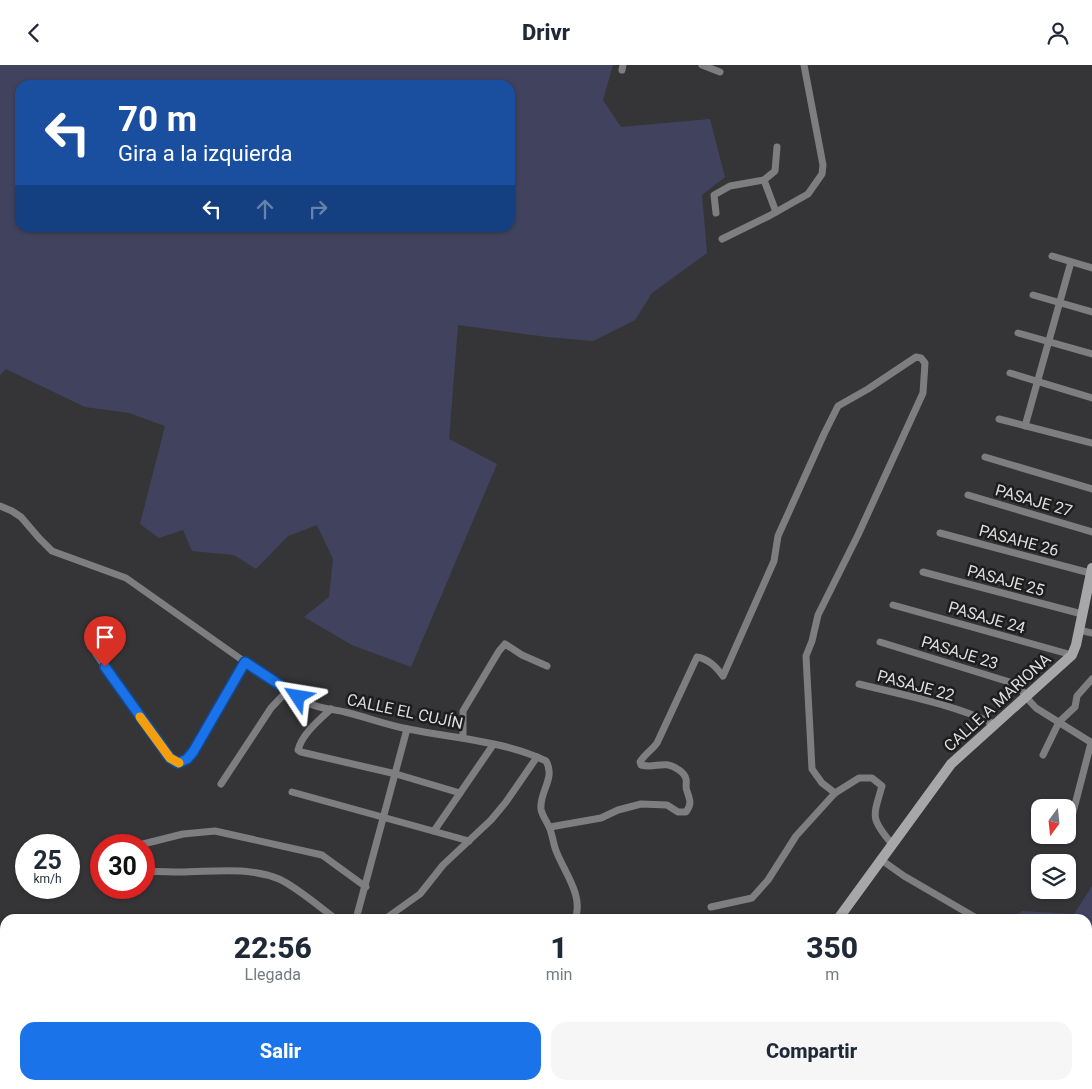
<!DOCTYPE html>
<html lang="es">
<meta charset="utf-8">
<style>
body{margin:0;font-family:Roboto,sans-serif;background:#f6f6f7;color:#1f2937;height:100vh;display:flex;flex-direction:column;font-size:19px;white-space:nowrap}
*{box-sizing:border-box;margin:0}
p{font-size:16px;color:#747a83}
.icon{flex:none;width:28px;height:28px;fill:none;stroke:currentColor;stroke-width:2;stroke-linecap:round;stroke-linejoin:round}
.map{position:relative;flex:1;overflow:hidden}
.panel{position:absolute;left:0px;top:849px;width:1092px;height:176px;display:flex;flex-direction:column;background:#fff;border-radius:15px 15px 0 0;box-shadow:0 1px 4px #0004}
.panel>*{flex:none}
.banner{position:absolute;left:15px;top:15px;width:500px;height:152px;border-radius:15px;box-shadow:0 1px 4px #0004;background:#1a4fa0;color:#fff;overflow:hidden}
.needle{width:32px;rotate:195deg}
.controls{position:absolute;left:1031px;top:734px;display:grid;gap:10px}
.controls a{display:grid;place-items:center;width:45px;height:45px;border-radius:10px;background:#fff;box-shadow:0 1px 4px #0004;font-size:25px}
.speed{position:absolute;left:15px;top:769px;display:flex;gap:10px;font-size:25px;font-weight:700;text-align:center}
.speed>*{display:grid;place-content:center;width:65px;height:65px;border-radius:50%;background:#fff;box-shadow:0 1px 4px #0004;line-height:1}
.speed small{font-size:12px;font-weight:400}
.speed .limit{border:8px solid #d22;background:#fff;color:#111}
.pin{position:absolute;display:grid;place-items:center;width:42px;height:42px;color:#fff;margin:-51px -21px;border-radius:50% 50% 50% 0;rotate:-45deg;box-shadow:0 0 5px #0007}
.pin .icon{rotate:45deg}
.me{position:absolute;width:55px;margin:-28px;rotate:303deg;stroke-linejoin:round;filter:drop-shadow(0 0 4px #0008)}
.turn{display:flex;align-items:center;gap:18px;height:105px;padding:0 20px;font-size:22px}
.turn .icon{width:65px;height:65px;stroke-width:2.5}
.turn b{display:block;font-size:35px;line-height:42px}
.lanes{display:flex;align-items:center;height:48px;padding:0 20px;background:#0003;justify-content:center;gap:25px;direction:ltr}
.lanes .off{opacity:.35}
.eta{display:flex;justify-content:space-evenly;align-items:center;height:85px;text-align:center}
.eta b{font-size:30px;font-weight:800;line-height:35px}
.button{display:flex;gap:10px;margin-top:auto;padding:10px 20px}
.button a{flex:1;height:58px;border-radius:15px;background:#1a73e8;color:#fff;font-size:20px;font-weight:800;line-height:58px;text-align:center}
.button a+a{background:#f6f6f7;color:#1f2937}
header{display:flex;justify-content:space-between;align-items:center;height:65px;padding:0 20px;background:#fff;font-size:22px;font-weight:800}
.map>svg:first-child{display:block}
</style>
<header><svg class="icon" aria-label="back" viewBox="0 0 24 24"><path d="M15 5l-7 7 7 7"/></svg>Drivr<svg class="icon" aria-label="person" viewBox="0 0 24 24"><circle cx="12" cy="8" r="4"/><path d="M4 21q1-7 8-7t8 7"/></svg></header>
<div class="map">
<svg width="1092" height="1024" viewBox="0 0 1092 1024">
<rect width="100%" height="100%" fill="#353538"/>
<!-- green -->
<g fill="#41435e" fill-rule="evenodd">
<path d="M 0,0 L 613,0 L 603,35 L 621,62 L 710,54 L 725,112 L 702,130 L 707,188 L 652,228 L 635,255 L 593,276 L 547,272 L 458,260 L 449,374 L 497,399 L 411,602 L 352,580 L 304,552 L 329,532 L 333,494 L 317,460 L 288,471 L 256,504 L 234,490 L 192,486 L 183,465 L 159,473 L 140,459 L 165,361 L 129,348 L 85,342 L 6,304 L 0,310 ZM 20,20 L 510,20 L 510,162 L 20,162 Z"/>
<polygon points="1092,821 1092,1024 970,1024 971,1020 1088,1020 1088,854 1012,854 1022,846 1074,849"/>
</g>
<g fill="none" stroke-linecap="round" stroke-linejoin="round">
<!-- street -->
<g stroke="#7e7e80" stroke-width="7">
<polyline points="702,0 720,7"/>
<polyline points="622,5 623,0"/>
<polyline points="776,147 764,115 775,106 777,82"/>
<polyline points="716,148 714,130 730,121 764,115"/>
<polyline points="722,174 769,151 808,129 822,109 823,100 804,0"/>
<polyline points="1052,191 1092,203"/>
<polyline points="1033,230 1092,247"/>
<polyline points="1018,268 1092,289"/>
<polyline points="1010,308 1092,333"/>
<polyline points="999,354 1092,378"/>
<polyline points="1025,361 1071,197"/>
<polyline points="985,392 1092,424"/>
<polyline points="968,430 1092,467"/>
<path d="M 0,441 L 12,446 L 21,452 L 39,473 L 52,486 L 126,513 L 245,597 L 308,638 C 320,644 333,644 345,647 C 366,652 387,660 408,664 C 452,673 505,676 546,696 C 556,713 539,727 541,744 C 542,751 547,756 549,762 C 553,770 553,780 557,788 C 565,808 584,832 575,854"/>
<polyline points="940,468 1090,508"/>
<polyline points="923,507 1082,549"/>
<polyline points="893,540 1072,590"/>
<polyline points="1079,565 1092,568"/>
<polyline points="880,577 1019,620 1025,631 1036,643 1092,678"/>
<polyline points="96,589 170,693 178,698 187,694 193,687 245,597"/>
<path d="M 859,619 C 903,630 952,639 994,659"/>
<path d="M 331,644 C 319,655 302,669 298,685 L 301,687 L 396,709 L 460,728"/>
<polyline points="463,673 463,646 499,586 505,579 522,590 547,601"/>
<polyline points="1043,690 1059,657 1075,642 1077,631 1092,614"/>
<polyline points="221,719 271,643 288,625"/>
<polyline points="292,727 469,776"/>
<polyline points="1072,751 1091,678"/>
<path d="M 550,762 L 601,753 L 618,745 L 641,739 L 667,740 L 678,747 L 686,747 C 692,739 690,735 687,726 C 685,722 687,718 686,714 C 685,710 682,707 679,705 C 664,694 656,704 641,700 L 640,697 C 645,689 652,685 657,678 L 697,592 C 709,594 716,602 723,611 L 774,496 L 778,471 L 824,369 L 838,341 L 868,324 L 916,292 L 921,293 L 925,298 L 923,328 L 858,470 L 818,550 L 812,576 L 806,591 L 812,704 L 822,718 L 835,728"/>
<polyline points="434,766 493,680"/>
<polyline points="139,780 183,769 215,766 322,790 366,822"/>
<polyline points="880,794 904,811 978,854"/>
<path d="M 144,807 C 156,806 167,807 179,807 C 212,807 247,801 279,814 C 295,821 321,843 336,854"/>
<path d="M 711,842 L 752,833 L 768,815 L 796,771 L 835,728 L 859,713 L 872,713 L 882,721 C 873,752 870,753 892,779"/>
<polyline points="356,854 407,664"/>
<polyline points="385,854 420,829 443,800 491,755 506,737 537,692"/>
<polyline points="65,1024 68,1020"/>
</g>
<!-- secondary -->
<g stroke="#a7a7a9" stroke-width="10">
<polyline points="838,854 951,699 1072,590 1076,580 1092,503"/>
<polyline points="653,1024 659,1020"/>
</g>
</g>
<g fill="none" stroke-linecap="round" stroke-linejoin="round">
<defs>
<polyline id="route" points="105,602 170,693 178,698 187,694 193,687 245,597 298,632"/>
</defs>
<!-- route casing -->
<use href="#route" stroke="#114b97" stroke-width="12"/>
<!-- route -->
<use href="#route" stroke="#1a73e8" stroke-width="9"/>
<!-- slow -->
<polyline stroke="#f59e0b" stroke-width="9" points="140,652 170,693 179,698"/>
</g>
<g text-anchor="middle" stroke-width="5" stroke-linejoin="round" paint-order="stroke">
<!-- street labels -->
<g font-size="16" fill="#dedee0" stroke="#1d1d1e">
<text transform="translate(1034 435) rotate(16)" y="6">PASAJE 27</text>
<text transform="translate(1019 475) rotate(15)" y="6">PASAHE 26</text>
<text transform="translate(1006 515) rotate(15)" y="6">PASAJE 25</text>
<text transform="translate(987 552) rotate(16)" y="6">PASAJE 24</text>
<text transform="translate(960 587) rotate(17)" y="6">PASAJE 23</text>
<text transform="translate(916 620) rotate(15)" y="6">PASAJE 22</text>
<text transform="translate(997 637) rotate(-42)" y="6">CALLE A MARIONA</text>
<text transform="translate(405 646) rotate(12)" y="6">CALLE EL CUJÍN</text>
</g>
</g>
</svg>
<div class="controls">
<a><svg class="needle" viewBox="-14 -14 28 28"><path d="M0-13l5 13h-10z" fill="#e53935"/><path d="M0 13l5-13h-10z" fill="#747a83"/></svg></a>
<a><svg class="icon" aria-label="layers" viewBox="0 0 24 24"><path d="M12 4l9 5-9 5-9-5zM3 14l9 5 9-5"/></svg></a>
</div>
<div class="speed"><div>25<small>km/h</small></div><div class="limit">30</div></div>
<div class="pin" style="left:105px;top:602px;background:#d93025"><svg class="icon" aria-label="arrive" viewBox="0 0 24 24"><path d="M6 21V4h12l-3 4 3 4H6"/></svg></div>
<svg class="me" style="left:298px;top:632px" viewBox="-20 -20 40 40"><path d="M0-17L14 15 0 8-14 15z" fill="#1a73e8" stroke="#fff" stroke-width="4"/></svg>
<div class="banner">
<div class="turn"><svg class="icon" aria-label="left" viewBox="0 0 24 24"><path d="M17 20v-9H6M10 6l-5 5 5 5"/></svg><div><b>70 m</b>Gira a la izquierda</div></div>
<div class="lanes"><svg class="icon" aria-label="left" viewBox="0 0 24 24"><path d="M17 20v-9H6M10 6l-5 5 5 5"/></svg><svg class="icon off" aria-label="ahead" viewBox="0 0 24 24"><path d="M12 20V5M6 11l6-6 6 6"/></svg><svg class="icon off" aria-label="right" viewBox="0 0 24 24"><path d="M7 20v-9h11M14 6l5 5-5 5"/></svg></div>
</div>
<section class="panel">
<div class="eta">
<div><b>22:56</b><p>Llegada</p></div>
<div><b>1</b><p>min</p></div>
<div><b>350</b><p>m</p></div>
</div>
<div class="button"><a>Salir</a><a>Compartir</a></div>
</section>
</div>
